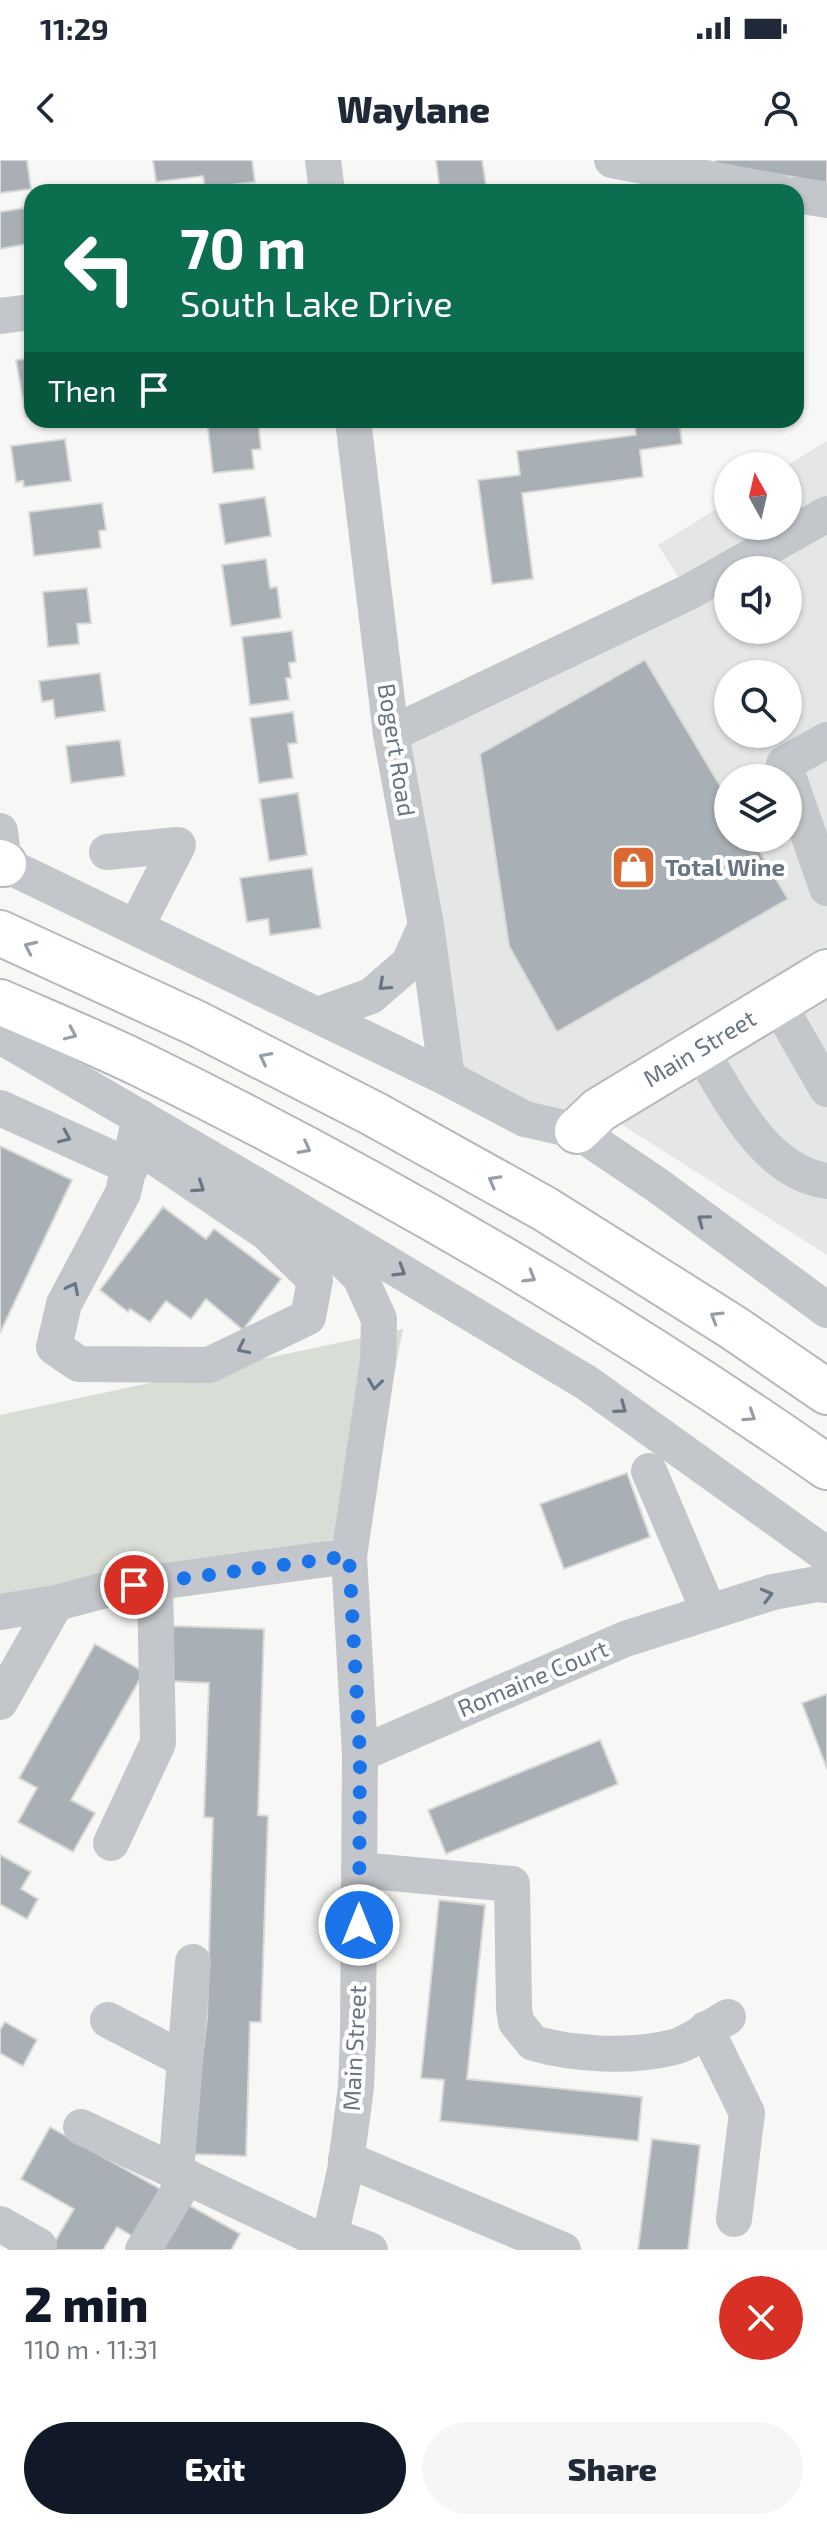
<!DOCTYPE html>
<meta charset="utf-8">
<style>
body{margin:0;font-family:"Exo 2",sans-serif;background:#f6f6f7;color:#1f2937;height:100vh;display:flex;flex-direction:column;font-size:30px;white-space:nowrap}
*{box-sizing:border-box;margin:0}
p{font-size:26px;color:#747a83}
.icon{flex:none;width:44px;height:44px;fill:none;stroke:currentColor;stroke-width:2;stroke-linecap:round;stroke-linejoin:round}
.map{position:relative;height:2090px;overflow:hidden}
.panel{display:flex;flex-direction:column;background:#fff;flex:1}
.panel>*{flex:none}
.guide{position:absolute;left:24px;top:24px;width:780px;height:244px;border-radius:24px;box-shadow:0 2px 6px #0004;background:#0b6e4f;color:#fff;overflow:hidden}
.needle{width:52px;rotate:352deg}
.controls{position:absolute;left:714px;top:292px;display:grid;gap:16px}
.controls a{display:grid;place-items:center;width:88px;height:88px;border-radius:50%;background:#fff;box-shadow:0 2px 6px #0004;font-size:40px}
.pin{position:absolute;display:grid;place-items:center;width:68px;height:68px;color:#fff;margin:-34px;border:4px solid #fff;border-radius:50%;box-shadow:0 2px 8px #0007}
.me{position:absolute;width:88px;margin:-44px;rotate:0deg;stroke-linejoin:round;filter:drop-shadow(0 0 6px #0008)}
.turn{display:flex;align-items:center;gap:28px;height:168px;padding:0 24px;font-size:36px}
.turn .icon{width:104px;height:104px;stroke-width:2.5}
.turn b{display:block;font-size:56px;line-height:68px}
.then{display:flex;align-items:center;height:76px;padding:0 24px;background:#0003;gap:16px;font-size:30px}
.round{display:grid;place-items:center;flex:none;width:84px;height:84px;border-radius:42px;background:#f6f6f7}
.headline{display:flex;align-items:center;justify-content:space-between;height:136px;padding:0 24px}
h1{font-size:48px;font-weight:800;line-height:60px;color:#111827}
.cta{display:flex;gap:16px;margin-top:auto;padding:16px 24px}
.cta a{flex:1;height:92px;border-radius:48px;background:#111827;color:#fff;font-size:32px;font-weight:800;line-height:92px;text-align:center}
.cta a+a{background:#f6f6f7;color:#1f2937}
.status{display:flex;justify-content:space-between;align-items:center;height:56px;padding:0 40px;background:#fff;direction:ltr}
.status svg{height:22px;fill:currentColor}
header{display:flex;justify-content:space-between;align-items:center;height:104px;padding:0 24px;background:#fff;font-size:36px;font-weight:800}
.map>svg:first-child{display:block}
</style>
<div class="status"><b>11:29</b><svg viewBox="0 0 49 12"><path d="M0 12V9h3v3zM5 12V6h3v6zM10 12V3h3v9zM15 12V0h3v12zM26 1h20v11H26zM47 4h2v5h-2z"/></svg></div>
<header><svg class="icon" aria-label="back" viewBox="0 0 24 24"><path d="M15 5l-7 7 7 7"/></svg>Waylane<svg class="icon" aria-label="person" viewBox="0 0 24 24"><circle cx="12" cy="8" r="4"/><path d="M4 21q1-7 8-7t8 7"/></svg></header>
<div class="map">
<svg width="827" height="2090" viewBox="0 0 827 2090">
<rect width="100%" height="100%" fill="#f7f7f5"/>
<!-- built -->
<path fill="#e5e6e6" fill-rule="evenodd" d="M 827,281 L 827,1095 L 599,950 L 577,971 L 447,918 L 391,574 L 688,432 L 658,385 L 728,342 L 728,366 L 788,366 L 786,306 ZM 728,410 L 788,410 L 788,470 L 728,470 ZM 728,514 L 788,514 L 788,574 L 728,574 ZM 728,618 L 788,618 L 788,678 L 728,678 Z"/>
<!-- green -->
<polygon fill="#d8ded6" points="403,1169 362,1374 0,1440 0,1255"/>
<!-- building -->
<g fill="#a8afb5" stroke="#d9d9d7" stroke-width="2">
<polygon points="0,0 27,0 31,29 0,33"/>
<polygon points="153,0 252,0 255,22 205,28 203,16 156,22"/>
<polygon points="436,0 482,0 487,32 440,32"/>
<polygon points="716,0 827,0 827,23 716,4"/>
<polygon points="30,47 32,83 0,89 0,52"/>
<polygon points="32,198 32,256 26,257 16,200"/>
<polygon points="207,260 258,260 261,289 252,290 254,309 213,313"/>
<polygon points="634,260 679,260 682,284 640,290 643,317 522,333 533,419 492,424 478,320 520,315 517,291 636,275"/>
<polygon points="65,279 71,321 24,327 23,321 16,322 11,286"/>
<polygon points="265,337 271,376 225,384 219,344"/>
<polygon points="102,343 106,370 99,371 101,388 34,396 29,352"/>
<polygon points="266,399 270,428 277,427 281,458 231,466 222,405"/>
<polygon points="87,428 91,463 77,464 79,484 48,487 43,432"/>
<polygon points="292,471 296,502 289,503 291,518 286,518 289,540 250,545 242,477"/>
<polygon points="645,500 728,639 728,678 752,678 788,739 557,872 509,786 480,594"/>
<polygon points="100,513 105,551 55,558 53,540 42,542 39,521"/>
<polygon points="293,552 297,583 288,584 293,618 259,623 250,558"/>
<polygon points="120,580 125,616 71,623 66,586"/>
<polygon points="298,633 307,695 269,701 260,639"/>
<polygon points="312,708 321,768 270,775 268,759 247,762 240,718"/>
<polygon points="0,986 72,1020 0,1173"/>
<polygon points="163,1047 206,1079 214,1069 281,1119 243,1170 206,1139 191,1159 166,1141 150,1162 130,1149 128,1152 100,1130"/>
<polygon points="627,1313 650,1377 564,1409 540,1344"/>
<polygon points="171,1466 264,1469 258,1655 268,1656 261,1862 250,1862 246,1996 191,1994 207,1857 213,1658 204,1657 209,1523 169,1521"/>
<polygon points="95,1484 144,1512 71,1640 95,1653 73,1692 18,1662 37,1628 19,1618"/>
<polygon points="827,1534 827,1609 802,1543"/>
<polygon points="600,1580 618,1624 446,1694 428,1650"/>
<polygon points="0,1695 31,1712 21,1729 38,1739 27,1759 0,1744"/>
<polygon points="439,1740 485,1745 467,1919 642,1937 638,1981 440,1961 444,1920 421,1918"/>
<polygon points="5,1862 37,1880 23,1906 0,1893 0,1870"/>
<polygon points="50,1967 240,2074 231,2090 156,2090 117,2067 103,2090 50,2090 74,2049 21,2019"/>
<polygon points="652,1979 700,1985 688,2090 638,2090"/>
</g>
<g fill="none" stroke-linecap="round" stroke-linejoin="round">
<defs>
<polyline id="major" points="577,971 599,950 827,812"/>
<g id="highway">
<polyline points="0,702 4,704"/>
<polyline points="0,773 196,863 374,954 545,1049 734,1168 827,1232"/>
<path d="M 0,842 C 48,863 97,883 144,906 C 377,1020 614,1158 827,1307"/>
</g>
</defs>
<!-- major casing -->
<use href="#major" stroke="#b6babe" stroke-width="48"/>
<!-- highway casing -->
<use href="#highway" stroke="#b6b9bc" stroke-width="48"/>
<!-- minor -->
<g stroke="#c3c6ca" stroke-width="36">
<polyline points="323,0 327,32"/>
<polyline points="612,0 778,32"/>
<polyline points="796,35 827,40"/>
<polyline points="0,156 32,152"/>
<polyline points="353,260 391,574 426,765 447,918"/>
<polyline points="728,410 827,354"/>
<polyline points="391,574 689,432 728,410"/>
<polyline points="827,580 784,604 827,728"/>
<polyline points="0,671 4,704 447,918 525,959 577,971 657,1025 827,1150"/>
<polyline points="107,692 178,685 136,767"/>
<polyline points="777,842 827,929"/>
<polyline points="318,855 371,836 409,803 426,765"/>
<polyline points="0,876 285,1042 587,1223 827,1395"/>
<path d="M 699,888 C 731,939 763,1011 827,1021"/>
<polyline points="0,948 131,1007"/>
<polyline points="134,983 267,1073 315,1120 308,1157 209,1205 79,1204 54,1187 64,1144 123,1033 140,957"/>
<polyline points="285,1042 360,1117 379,1159 378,1201 349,1396 360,1594 358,1875 356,1927 345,2011 327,2090"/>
<polyline points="649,1311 709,1452"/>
<polyline points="0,1452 56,1443 113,1428 349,1396"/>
<polyline points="0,1542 56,1443"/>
<polyline points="360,1594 625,1479 773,1432 817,1424 827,1425"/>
<polyline points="111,1683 158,1583 155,1422"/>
<path d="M 359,1710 L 512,1724 L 514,1848 L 516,1862 L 533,1883 C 576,1895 630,1898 674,1887 C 692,1882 712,1866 728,1857"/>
<polyline points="108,1860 185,1900"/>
<polyline points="706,1869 747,1953 734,2059"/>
<polyline points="81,1967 328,2084"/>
<polyline points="346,1999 563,2090"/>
<polyline points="176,2012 193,1802"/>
<polyline points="0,2064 39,2086"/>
<polyline points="330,2075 370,2090"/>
<polyline points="143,2090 187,2017"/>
</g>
<!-- major -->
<use href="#major" stroke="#fff" stroke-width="44"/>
<!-- highway -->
<use href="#highway" stroke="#fff" stroke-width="44"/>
</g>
<!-- one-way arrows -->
<defs><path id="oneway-chevron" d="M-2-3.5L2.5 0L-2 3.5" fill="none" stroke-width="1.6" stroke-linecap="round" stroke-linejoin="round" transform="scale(2)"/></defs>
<g stroke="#959ea9">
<use href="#oneway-chevron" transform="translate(30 787) rotate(-155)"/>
<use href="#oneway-chevron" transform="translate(71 874) rotate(24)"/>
<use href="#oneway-chevron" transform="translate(265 898) rotate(-153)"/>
<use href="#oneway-chevron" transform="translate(305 988) rotate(28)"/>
<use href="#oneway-chevron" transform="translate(494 1021) rotate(-151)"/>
<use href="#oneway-chevron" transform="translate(530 1117) rotate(31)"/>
<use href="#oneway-chevron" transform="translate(716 1157) rotate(-148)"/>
<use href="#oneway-chevron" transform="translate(750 1256) rotate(33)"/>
</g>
<g stroke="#687584">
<use href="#oneway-chevron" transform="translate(384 825) rotate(138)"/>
<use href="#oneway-chevron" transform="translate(65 977) rotate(24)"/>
<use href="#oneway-chevron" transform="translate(199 1027) rotate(34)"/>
<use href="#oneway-chevron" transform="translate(703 1060) rotate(-143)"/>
<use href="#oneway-chevron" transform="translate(400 1111) rotate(31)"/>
<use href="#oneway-chevron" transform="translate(73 1128) rotate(-63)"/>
<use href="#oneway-chevron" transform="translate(243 1188) rotate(154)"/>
<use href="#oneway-chevron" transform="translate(375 1224) rotate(98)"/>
<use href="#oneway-chevron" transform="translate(621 1248) rotate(36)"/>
<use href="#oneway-chevron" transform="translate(767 1435) rotate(-15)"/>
</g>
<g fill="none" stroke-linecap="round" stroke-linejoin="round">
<!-- route -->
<polyline stroke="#1a73e8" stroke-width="14" stroke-dasharray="0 25.2" points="134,1425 349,1396 360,1594 359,1765"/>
</g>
<!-- icons -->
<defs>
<symbol id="shop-square" viewBox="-11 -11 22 22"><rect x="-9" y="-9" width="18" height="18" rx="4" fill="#da6832" stroke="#fff"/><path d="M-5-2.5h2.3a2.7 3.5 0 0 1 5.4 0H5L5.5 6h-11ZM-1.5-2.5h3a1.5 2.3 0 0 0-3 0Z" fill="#fff"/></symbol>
</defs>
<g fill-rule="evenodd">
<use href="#shop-square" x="608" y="682" width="51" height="51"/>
</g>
<g text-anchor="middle" stroke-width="8" stroke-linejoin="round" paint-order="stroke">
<!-- street labels -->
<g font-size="24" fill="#687584" stroke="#fff">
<text transform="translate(396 590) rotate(81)" y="8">Bogert Road</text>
<text transform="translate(700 889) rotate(-31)" y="8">Main Street</text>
<text transform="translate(533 1519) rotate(-23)" y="8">Romaine Court</text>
<text transform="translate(355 1888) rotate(-87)" y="8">Main Street</text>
</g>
<!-- poi labels -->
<g font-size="24" font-weight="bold" fill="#687584" stroke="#fff" text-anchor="start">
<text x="665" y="716">Total Wine</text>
</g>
</g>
</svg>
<div class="controls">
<a><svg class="needle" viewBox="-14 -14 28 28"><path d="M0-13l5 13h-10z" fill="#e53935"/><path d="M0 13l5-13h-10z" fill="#747a83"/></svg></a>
<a><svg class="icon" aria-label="sound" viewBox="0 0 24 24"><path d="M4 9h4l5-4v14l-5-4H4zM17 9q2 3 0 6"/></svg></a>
<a><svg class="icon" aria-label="search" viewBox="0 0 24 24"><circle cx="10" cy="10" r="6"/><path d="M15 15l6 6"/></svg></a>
<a><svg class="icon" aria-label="layers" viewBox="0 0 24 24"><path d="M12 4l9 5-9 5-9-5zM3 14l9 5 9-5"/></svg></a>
</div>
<div class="pin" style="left:134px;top:1425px;background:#d93025"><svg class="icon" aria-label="arrive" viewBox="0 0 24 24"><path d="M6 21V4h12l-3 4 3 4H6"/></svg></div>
<svg class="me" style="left:359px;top:1765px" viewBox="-20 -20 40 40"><circle r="17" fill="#1a73e8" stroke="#fff" stroke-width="3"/><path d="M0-11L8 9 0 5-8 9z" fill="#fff"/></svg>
<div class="guide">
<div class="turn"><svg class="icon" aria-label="left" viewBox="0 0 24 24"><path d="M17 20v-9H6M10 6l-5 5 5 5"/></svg><div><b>70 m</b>South Lake Drive</div></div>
<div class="then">Then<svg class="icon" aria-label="arrive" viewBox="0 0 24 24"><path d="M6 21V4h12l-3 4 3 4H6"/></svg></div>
</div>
</div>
<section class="panel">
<div class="headline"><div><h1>2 min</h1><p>110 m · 11:31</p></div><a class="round" style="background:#d93025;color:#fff"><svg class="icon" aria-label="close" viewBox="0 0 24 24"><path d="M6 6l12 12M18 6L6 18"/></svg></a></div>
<div class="cta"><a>Exit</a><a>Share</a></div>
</section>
